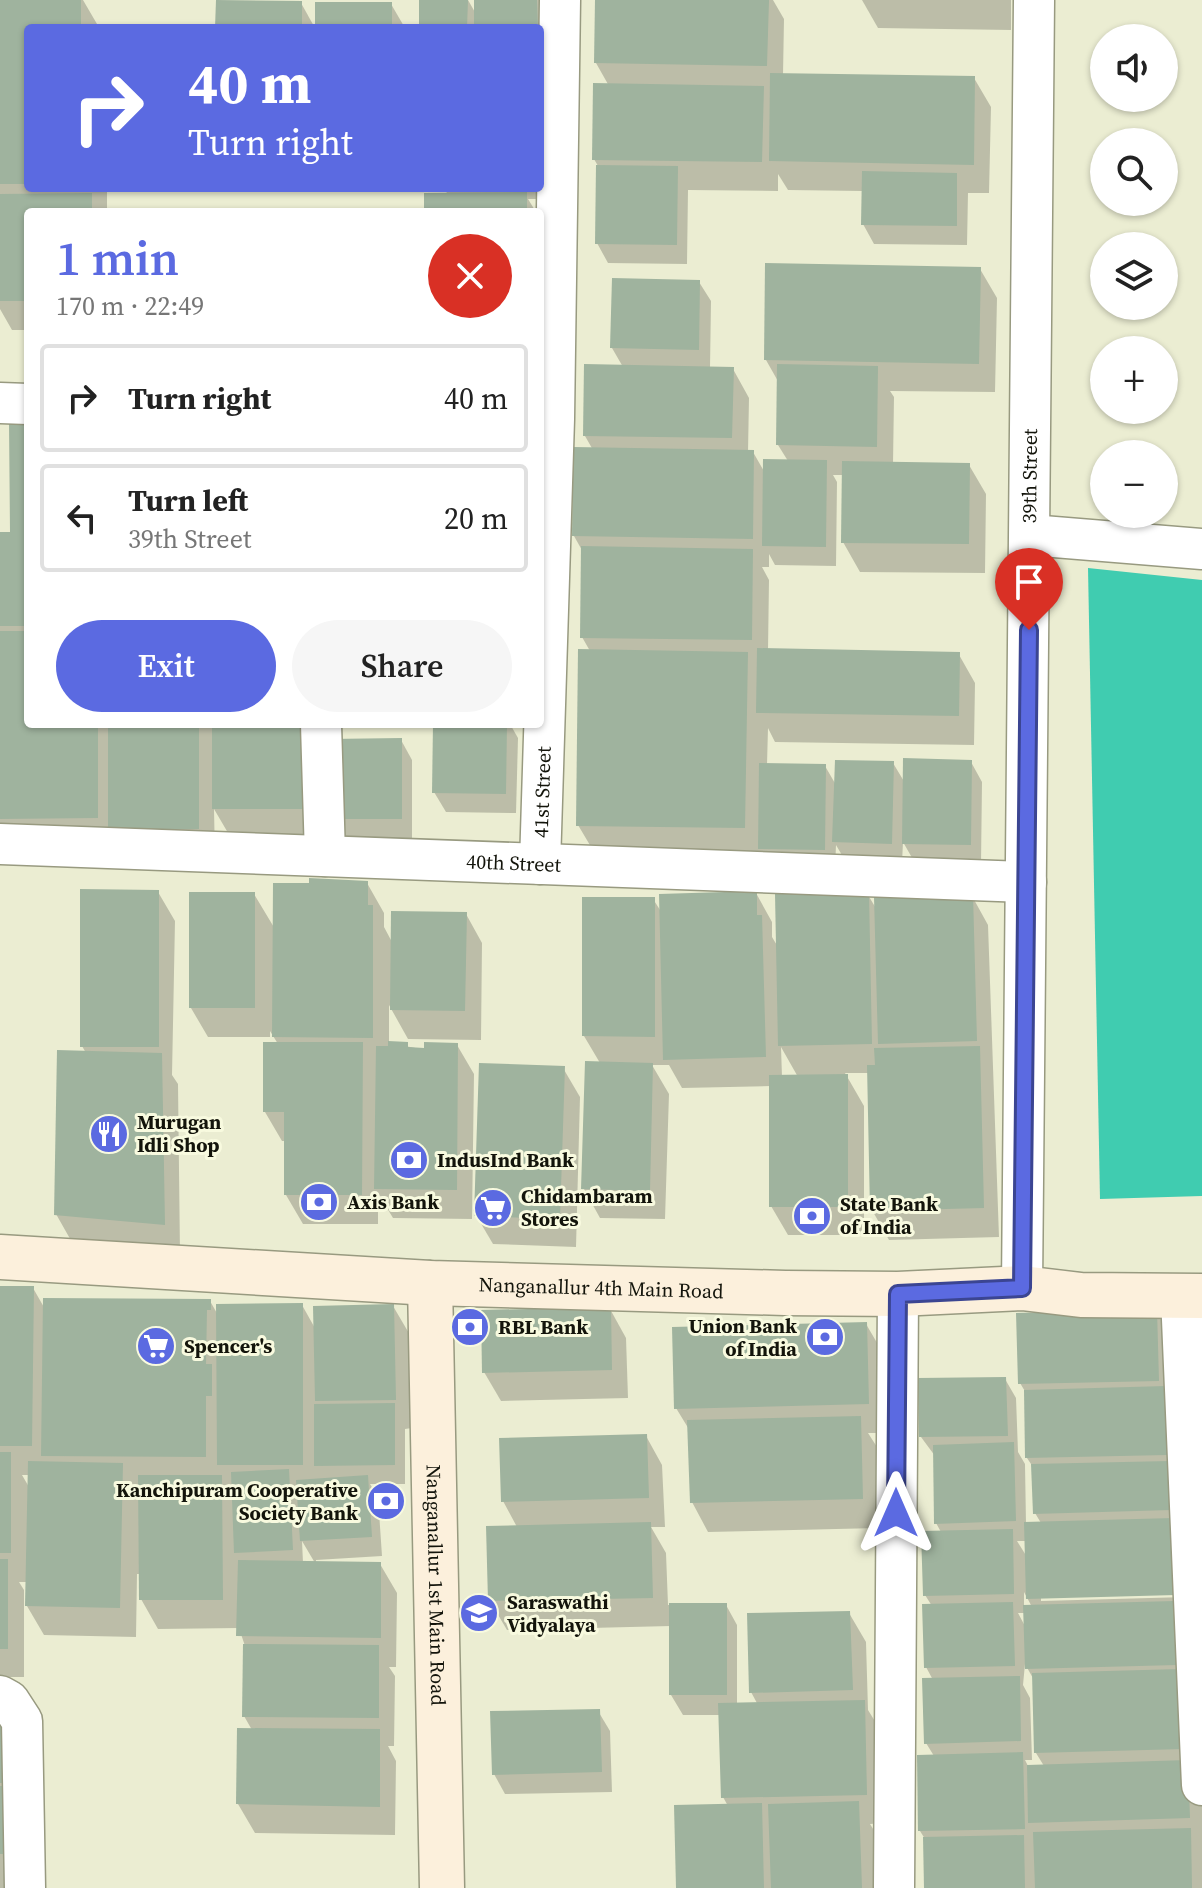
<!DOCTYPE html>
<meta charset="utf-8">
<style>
body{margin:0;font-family:"Source Serif 4",serif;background:#f6f6f6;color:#222;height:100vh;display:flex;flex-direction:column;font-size:30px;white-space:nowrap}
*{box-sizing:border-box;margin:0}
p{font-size:26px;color:#767676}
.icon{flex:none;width:44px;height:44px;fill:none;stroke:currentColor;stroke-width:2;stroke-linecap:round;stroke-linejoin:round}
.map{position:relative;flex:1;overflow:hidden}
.sheet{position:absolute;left:24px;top:208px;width:520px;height:520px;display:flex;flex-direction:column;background:#fff;border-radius:8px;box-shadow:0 2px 6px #0004}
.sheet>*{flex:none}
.hud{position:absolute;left:24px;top:24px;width:520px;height:168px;border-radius:8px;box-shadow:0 2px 6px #0004;background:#5b6ae1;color:#fff;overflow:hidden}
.buttons{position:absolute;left:1090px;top:24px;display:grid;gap:16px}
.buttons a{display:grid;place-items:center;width:88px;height:88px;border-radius:50%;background:#fff;box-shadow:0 2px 6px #0004;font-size:40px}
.pin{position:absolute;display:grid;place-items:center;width:68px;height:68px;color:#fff;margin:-82px -34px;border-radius:50% 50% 50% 0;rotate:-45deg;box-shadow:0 0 8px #0007}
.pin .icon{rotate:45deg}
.me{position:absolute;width:88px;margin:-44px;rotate:0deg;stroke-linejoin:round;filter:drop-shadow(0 0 6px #0008)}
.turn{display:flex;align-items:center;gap:28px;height:168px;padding:0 32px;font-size:36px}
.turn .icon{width:104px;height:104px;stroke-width:2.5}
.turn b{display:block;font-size:56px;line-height:68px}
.round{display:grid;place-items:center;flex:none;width:84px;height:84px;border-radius:42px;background:#f6f6f6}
.overview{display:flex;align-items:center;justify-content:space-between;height:136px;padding:0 32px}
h1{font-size:48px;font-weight:600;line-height:60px;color:#5b6ae1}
.button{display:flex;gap:16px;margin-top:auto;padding:16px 32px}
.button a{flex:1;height:92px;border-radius:48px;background:#5b6ae1;color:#fff;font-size:32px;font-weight:600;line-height:92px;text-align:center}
.button a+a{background:#f6f6f6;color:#222}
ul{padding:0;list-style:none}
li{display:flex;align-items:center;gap:24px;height:108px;margin:0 16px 12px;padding:0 16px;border:4px solid #e0e0e0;border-radius:8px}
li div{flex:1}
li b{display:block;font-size:30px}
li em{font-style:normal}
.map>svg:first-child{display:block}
</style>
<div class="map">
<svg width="1202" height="1888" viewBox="0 0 1202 1888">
<rect width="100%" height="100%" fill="#ebedd2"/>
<!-- water -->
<polygon fill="#40ccb0" points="1088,568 1202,580 1202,1196 1100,1199"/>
<!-- shadow -->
<g fill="#0003" fill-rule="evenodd">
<polygon points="0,0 83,0 97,24 97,28 28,28 28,188 107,188 107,212 28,212 28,330 12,330 0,309"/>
<polygon points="421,0 468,0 476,14 476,0 544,0 540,28 421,28"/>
<polygon points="597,0 773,0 784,19 783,75 974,78 991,107 989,193 968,193 967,245 874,244 863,224 863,191 788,190 778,174 778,191 688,190 687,264 608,263 597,243 598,166 594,159 609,86 596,63"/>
<polygon points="862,0 1011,0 1011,30 878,28"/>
<polygon points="301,3 315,28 217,28"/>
<polygon points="391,4 405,28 317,28"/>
<polygon points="444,188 540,188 547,199 528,199 536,212 426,212 448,195"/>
<polygon points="980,269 997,298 995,392 890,391 894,397 893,464 969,465 986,494 985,573 860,572 843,542 844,475 833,475 837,482 836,566 775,565 769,554 769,567 762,567 769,580 768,650 958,653 975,683 974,745 775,742 768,728 767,765 825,766 836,785 893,763 905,783 971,762 982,782 981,864 915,863 903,842 902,863 846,862 836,845 835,869 600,862 578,825 590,651 582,637 583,552 574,536 593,450 585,436 623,367 612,348 699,282 711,301 710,368 733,369 749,398 748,452 753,452 765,473 788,461 778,445 779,383 766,360"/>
<polygon points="28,425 28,724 326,724 325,838 231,838 214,809 215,858 0,849 0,534 12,534"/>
<polygon points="435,724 510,724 518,738 516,813 446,812 434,792"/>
<polygon points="401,740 412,760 412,838 344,838 332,819"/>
<polygon points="367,883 384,913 384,927 392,942 466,914 482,943 481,1040 408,1039 389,1005 389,1043 426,1050 457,1045 474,1074 472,1219 393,1218 378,1193 378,1224 303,1224 286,1195 286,1141 282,1141 265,1112 278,1044 270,1031 270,1037 208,1037 191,1008 254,894 275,929"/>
<polygon points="158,892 175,921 172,1075 178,1084 180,1254 73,1244 56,1214 86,1053 82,1046"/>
<path d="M 756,893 L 772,922 L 772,937 L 778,947 L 868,895 L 877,910 L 972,896 L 988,925 L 999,1237 L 889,1240 L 872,1210 L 869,1073 L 845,1073 L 864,1106 L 864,1235 L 788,1235 L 771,1206 L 771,1086 L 682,1088 L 669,1065 L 652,1065 L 669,1094 L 665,1219 L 600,1218 L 584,1189 L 600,1063 L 584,1036 L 653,899 L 662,913 ZM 781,1047 L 798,1077 L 782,1077 Z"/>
<polygon points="563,1068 580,1097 576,1247 493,1244 473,1210"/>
<path d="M 0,1288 L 33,1288 L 45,1309 L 210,1301 L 218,1315 L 302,1305 L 316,1330 L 393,1306 L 410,1335 L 412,1428 L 405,1429 L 405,1484 L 370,1484 L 378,1497 L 382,1556 L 316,1560 L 316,1563 L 380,1564 L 397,1593 L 396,1667 L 389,1667 L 395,1676 L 394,1746 L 388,1746 L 396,1761 L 395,1835 L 255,1833 L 238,1804 L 252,1730 L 244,1716 L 245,1646 L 239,1628 L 158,1629 L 141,1599 L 141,1574 L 137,1574 L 136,1637 L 44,1635 L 27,1606 L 28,1582 L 19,1582 L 24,1590 L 24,1677 L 0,1677 ZM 22,1475 L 29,1475 L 29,1487 ZM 302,1541 L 315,1563 L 303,1563 Z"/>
<polygon points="610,1309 626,1338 628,1398 501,1401 484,1372"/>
<path d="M 1156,1311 L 1173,1340 L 1202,1789 L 1202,1888 L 926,1888 L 925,1839 L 920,1831 L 934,1756 L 926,1743 L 933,1680 L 926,1667 L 932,1606 L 925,1595 L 941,1532 L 936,1523 L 935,1456 L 921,1437 L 1005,1379 L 1016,1398 L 1018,1452 L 1025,1464 L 1026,1524 L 1041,1523 L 1035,1513 L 1033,1467 L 1027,1458 L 1026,1393 L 1020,1383 ZM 1017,1541 L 1027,1541 L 1027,1557 ZM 1024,1592 L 1032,1607 L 1024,1607 ZM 1186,1593 L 1186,1597 L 1041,1601 L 1041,1597 ZM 1018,1613 L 1026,1613 L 1026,1628 ZM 1025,1664 L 1034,1680 L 1036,1753 L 1044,1766 L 1028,1766 L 1025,1760 L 1032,1760 L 1030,1698 L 1023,1685 Z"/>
<polygon points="866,1324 883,1353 885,1433 868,1433 877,1447 879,1528 708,1532 692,1502 690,1431 676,1408"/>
<polygon points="646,1436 662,1465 665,1527 651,1527 666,1553 668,1605 726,1605 737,1625 737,1705 758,1705 751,1692 849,1613 866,1642 868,1710 881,1731 883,1823 870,1824 875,1832 877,1888 678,1888 728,1806 723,1797 721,1715 683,1715 671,1695 671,1626 507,1630 490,1601 517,1527 503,1501"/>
<polygon points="598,1711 610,1731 612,1792 505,1794 494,1774"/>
<polygon points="0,1713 17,1888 0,1888"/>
</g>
<!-- building -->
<g fill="#9fb39e">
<polygon points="0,0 81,0 81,28 28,28 28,184 0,184"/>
<polygon points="216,0 302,1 302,28 215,28"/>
<polygon points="419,0 468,0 467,28 419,28"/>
<polygon points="474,0 537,0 538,28 474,28"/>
<polygon points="595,0 769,0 767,66 594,63"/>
<rect x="315" y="2" width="77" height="26"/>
<polygon points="770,73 975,76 974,165 769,161"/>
<polygon points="593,83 764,86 762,162 592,160"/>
<polygon points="596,165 678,166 677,245 595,244"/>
<polygon points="862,171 957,173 957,226 861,225"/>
<polygon points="527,192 527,212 424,212 424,193"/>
<polygon points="92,193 92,212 28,212 28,301 0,301 0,194"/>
<polygon points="765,263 981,267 979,364 764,360"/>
<polygon points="612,278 700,280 699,350 610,348"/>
<polygon points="584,364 734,367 732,438 583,436"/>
<polygon points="777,364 878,366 877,447 776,445"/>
<polygon points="9,423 28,423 28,626 0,626 0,532 10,532"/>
<polygon points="573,447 754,450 753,539 572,536"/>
<polygon points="763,459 827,460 826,547 762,546"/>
<polygon points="842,461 970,463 969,544 841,543"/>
<polygon points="581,546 753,549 752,640 580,638"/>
<polygon points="0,631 28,631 28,724 98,724 98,818 0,819"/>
<polygon points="757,648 960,652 959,716 756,713"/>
<polygon points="578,649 748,652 745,828 576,826"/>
<polygon points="108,724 199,724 199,829 108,830"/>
<polygon points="209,724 312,724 309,809 212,809 212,727"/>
<polygon points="433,724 507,724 506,794 432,793"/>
<polygon points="402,738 402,819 330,819 329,739"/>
<polygon points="903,758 972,760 971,845 902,844"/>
<polygon points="835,760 894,761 892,844 832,842"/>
<polygon points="759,763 826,764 825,850 758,849"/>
<polygon points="309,878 368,881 368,905 373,905 373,1038 272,1037 273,883 309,883"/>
<polygon points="80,889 159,890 159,1047 80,1047"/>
<polygon points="757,891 757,915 762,915 766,1057 663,1060 659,894"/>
<rect x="189" y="892" width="66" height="116"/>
<polygon points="869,893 872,1044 778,1046 775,894"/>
<polygon points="973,894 977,1041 878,1044 874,897"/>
<polygon points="582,897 655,897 655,1037 582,1036"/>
<polygon points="391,911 467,912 465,1011 390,1010"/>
<polygon points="388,1041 408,1042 408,1047 424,1048 424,1042 458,1043 457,1190 374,1189 376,1046 388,1046"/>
<polygon points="263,1042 363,1042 362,1195 284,1195 284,1112 263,1112"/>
<polygon points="980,1046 984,1208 870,1211 867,1065 875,1065 874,1048"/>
<polygon points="57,1050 162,1053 165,1225 54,1215"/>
<polygon points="585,1061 653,1063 650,1191 581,1189"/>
<polygon points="479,1063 565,1066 560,1219 474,1216"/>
<polygon points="848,1074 848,1207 769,1207 769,1075"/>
<polygon points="0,1286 34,1286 32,1446 0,1446"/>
<polygon points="43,1298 211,1299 211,1310 207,1310 206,1364 212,1364 212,1396 206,1396 206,1457 41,1456"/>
<polygon points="303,1303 303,1465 217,1465 216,1304"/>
<polygon points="394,1304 396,1400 315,1401 313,1306"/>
<polygon points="611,1307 612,1370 482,1373 481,1310"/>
<polygon points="1157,1309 1159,1381 1018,1384 1016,1313"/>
<polygon points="867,1322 869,1404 674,1409 672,1327"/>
<polygon points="1006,1377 1008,1436 919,1437 918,1378"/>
<polygon points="1166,1386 1167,1455 1025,1458 1024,1390"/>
<polygon points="395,1403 395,1465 314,1466 314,1404"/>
<polygon points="861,1416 863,1499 690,1503 687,1420"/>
<polygon points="647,1434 649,1498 501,1502 499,1438"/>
<polygon points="1014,1442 1016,1521 934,1524 933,1445"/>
<rect x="0" y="1452" width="11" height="101"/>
<polygon points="28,1461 123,1463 120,1608 25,1606"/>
<polygon points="1170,1461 1171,1510 1033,1514 1031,1464"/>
<polygon points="289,1469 293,1550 234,1553 231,1472"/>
<polygon points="138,1475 222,1475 223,1600 139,1600"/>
<polygon points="368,1475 372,1537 300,1541 296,1480"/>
<polygon points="1174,1518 1176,1595 1026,1599 1024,1522"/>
<polygon points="651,1522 653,1598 488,1601 486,1526"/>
<polygon points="1013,1529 1014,1594 923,1596 921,1531"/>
<rect x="0" y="1559" width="8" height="90"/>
<polygon points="238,1560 381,1562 381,1638 236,1636"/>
<polygon points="1175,1601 1177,1665 1025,1669 1023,1605"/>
<polygon points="1013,1602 1015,1666 924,1668 922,1604"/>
<rect x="669" y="1603" width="58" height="92"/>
<polygon points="850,1611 853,1690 749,1693 747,1613"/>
<polygon points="243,1644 379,1645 379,1718 242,1717"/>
<polygon points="1181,1669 1184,1749 1034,1753 1032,1673"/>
<polygon points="1020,1676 1021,1741 924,1744 922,1678"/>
<polygon points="865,1700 867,1795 721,1798 718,1703"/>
<polygon points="600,1709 602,1772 492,1775 490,1711"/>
<rect x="0" y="1711" width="5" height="72"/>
<polygon points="237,1728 380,1729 380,1807 236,1804"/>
<polygon points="1023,1752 1025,1829 918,1831 917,1755"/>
<polygon points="1188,1760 1190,1818 1028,1823 1027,1765"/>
<polygon points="0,1786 7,1786 6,1854 0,1854"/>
<polygon points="859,1801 862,1888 771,1888 768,1804"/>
<polygon points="762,1803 764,1888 676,1888 674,1805"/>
<polygon points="1191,1828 1192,1888 1035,1888 1033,1832"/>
<polygon points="1024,1835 1025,1888 924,1888 923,1837"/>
</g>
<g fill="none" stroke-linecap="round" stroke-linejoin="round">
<defs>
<g id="street">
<polyline points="0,403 28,404"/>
<polyline points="1030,535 1202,549"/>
<polyline points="321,724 325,856"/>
<path id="s1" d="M 0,844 L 1026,882"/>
<path id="s2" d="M 540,864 L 554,419 L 560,0"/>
<path id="s3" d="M 1022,1288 L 1034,0"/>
<polyline points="1181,1296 1202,1785"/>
<polyline points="0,1696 9,1701 22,1721 25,1888"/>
<polyline points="894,1888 898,1294"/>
</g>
<g id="secondary">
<path id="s4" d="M 0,1257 L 430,1283 L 785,1293 L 898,1294 L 1022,1288 L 1081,1295 L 1202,1296"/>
<path id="s5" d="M 430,1283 L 442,1888"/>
</g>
</defs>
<!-- street casing -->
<use href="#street" stroke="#989a80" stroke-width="43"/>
<!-- secondary casing -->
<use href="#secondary" stroke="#989a80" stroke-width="47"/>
<!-- street -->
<use href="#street" stroke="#fff" stroke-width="40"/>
<!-- secondary -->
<use href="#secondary" stroke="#fcf0dc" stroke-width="44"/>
</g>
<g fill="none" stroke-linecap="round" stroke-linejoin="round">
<defs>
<polyline id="route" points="896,1513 898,1294 1022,1288 1029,630"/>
</defs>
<!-- route casing -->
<use href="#route" stroke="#3b4592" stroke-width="20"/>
<!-- route -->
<use href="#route" stroke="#5b6ae1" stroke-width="14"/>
</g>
<!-- icons -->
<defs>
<symbol id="restaurant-disc" viewBox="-11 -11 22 22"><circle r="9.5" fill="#5b6ae1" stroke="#f8fadf"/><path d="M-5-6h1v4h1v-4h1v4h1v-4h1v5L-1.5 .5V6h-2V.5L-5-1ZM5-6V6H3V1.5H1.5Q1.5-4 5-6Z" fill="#fff"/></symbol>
<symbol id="bank-disc" viewBox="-11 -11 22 22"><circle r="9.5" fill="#5b6ae1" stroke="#f8fadf"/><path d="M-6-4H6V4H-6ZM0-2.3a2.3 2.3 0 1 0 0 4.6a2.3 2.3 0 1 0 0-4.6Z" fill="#fff"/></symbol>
<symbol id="supermarket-disc" viewBox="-11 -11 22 22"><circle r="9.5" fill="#5b6ae1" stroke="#f8fadf"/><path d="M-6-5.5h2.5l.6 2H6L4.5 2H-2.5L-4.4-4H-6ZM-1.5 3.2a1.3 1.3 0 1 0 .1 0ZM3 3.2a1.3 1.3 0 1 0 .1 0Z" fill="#fff"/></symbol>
<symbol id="school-disc" viewBox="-11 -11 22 22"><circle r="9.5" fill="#5b6ae1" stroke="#f8fadf"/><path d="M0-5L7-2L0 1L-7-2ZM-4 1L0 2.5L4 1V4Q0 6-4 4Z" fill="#fff"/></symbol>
</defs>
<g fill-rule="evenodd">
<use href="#restaurant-disc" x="87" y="1112" width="44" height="44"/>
<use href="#bank-disc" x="387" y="1138" width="44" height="44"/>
<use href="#bank-disc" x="297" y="1180" width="44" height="44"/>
<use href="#supermarket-disc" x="471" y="1186" width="44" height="44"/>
<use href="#bank-disc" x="790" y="1194" width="44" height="44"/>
<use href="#bank-disc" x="448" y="1305" width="44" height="44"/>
<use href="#bank-disc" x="803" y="1315" width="44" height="44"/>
<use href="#supermarket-disc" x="134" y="1324" width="44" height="44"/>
<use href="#bank-disc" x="364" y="1479" width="44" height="44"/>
<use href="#school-disc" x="457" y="1591" width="44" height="44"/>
</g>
<g text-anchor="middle" stroke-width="6" stroke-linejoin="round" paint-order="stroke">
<!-- street labels -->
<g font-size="20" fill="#13140b" stroke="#f8fadf">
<text dy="7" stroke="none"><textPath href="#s3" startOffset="812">39th Street</textPath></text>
<text dy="7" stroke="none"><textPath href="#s2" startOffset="72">41st Street</textPath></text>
<text dy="7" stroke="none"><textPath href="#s1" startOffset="514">40th Street</textPath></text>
<text dy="7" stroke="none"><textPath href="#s4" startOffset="602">Nanganallur 4th Main Road</textPath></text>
<text dy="7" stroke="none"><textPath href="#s5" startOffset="302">Nanganallur 1st Main Road</textPath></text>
</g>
<!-- poi labels -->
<g font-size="20" font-weight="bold" fill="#13140b" stroke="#f8fadf" text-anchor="start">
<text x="137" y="1129">Murugan<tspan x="137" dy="23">Idli Shop</tspan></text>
<text x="437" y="1167">IndusInd Bank</text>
<text x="521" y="1203">Chidambaram<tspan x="521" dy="23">Stores</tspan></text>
<text x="347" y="1209">Axis Bank</text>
<text x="840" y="1211">State Bank<tspan x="840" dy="23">of India</tspan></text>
<text x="797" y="1333" text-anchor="end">Union Bank<tspan x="797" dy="23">of India</tspan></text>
<text x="498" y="1334">RBL Bank</text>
<text x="184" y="1353">Spencer's</text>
<text x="358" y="1497" text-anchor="end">Kanchipuram Cooperative<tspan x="358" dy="23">Society Bank</tspan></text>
<text x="507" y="1609">Saraswathi<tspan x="507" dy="23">Vidyalaya</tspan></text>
</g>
</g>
</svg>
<div class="buttons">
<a><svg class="icon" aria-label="sound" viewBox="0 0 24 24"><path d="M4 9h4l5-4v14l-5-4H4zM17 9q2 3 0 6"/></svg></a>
<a><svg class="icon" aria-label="search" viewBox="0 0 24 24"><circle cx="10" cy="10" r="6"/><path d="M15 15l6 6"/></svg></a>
<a><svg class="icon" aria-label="layers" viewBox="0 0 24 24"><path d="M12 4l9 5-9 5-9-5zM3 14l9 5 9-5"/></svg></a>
<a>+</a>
<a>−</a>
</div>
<div class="pin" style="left:1029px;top:630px;background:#d93025"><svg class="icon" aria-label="arrive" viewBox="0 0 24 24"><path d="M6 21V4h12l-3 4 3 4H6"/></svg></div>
<svg class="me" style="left:896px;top:1513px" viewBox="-20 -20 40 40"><path d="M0-17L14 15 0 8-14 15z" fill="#5b6ae1" stroke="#fff" stroke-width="4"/></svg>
<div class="hud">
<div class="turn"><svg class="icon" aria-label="right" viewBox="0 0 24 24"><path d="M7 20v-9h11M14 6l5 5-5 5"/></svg><div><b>40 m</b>Turn right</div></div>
</div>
<section class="sheet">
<div class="overview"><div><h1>1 min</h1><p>170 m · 22:49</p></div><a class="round" style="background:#d93025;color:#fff"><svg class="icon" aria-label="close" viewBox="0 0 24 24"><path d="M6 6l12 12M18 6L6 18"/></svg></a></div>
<ul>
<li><svg class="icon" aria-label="right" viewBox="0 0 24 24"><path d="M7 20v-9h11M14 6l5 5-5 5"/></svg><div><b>Turn right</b></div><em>40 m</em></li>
<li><svg class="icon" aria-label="left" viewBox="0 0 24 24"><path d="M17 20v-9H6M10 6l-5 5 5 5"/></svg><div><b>Turn left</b><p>39th Street</p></div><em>20 m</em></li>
</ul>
<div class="button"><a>Exit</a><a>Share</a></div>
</section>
</div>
